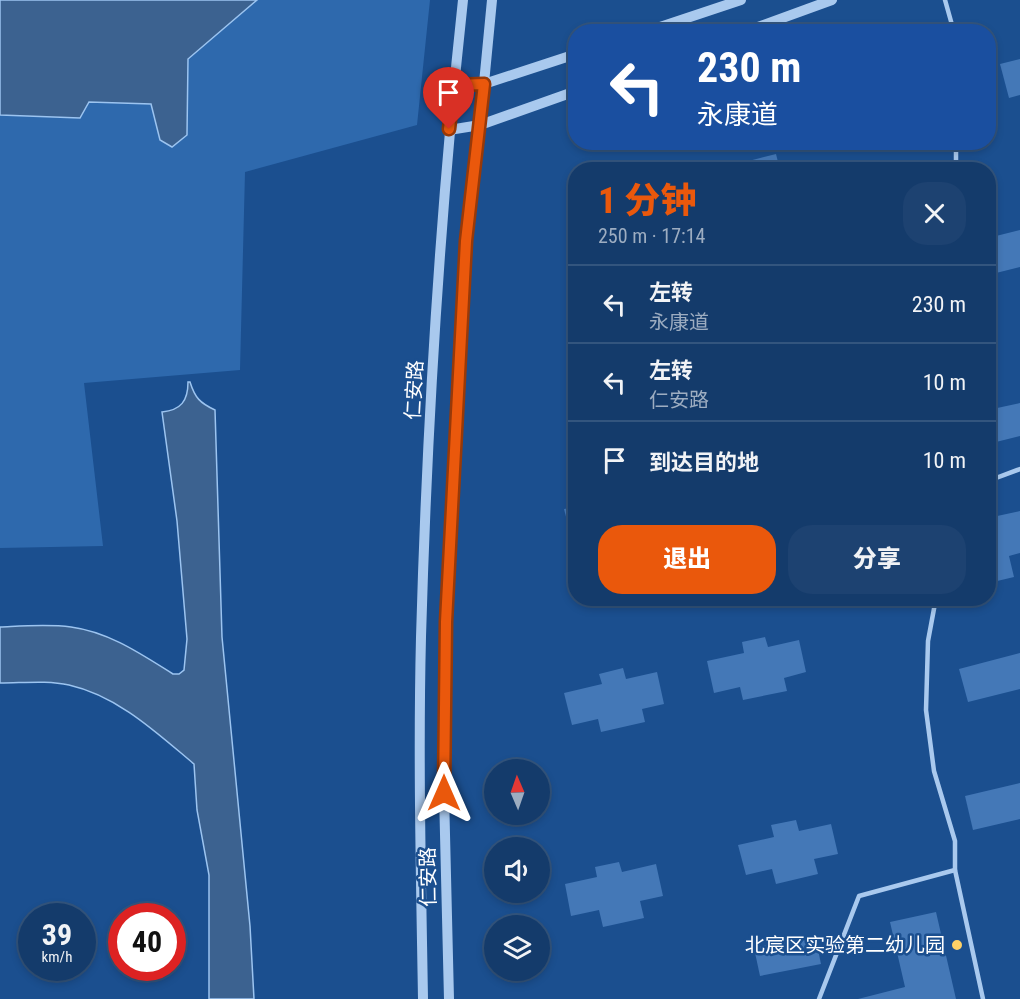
<!DOCTYPE html>
<html lang="zh">
<meta charset="utf-8">
<style>
body{margin:0;font-family:"Roboto Condensed","Noto Sans SC",sans-serif;background:#1d4271;color:#f1f3f6;height:100vh;display:flex;flex-direction:column;font-size:22px;white-space:nowrap}
*{box-sizing:border-box;margin:0}
p{font-size:20px;color:#9dadc1}
.icon{flex:none;width:33px;height:33px;fill:none;stroke:currentColor;stroke-width:2;stroke-linecap:round;stroke-linejoin:round}
.map{position:relative;flex:1;overflow:hidden}
.side{position:absolute;left:568px;top:162px;width:428px;height:444px;display:flex;flex-direction:column;background:#143b6b;border-radius:24px;box-shadow:0 3px 9px #0003,0 0 0 2px #33557e}
.side>*{flex:none}
.hud{position:absolute;left:568px;top:24px;width:428px;height:126px;border-radius:24px;box-shadow:0 3px 9px #0003,0 0 0 2px #33557e;background:#1a4fa0;color:#fff;overflow:hidden}
.needle{width:39px;rotate:358deg}
.buttons{position:absolute;left:484px;top:759px;display:grid;gap:12px}
.buttons a{display:grid;place-items:center;width:66px;height:66px;border-radius:50%;background:#143b6b;box-shadow:0 3px 9px #0003,0 0 0 2px #33557e;font-size:30px}
.speed{position:absolute;left:18px;top:903px;display:flex;gap:12px;font-size:30px;font-weight:700;text-align:center}
.speed>*{display:grid;place-content:center;width:78px;height:78px;border-radius:50%;background:#143b6b;box-shadow:0 3px 9px #0003,0 0 0 2px #33557e;line-height:1}
.speed small{font-size:15px;font-weight:400}
.speed .limit{border:9px solid #d22;background:#fff;color:#111}
.pin{position:absolute;display:grid;place-items:center;width:51px;height:51px;color:#fff;margin:-62px -26px;border-radius:50% 50% 50% 0;rotate:-45deg;box-shadow:0 0 6px #0007}
.pin .icon{rotate:45deg}
.me{position:absolute;width:66px;margin:-33px;rotate:0deg;stroke-linejoin:round;filter:drop-shadow(0 0 4px #0008)}
.turn{display:flex;align-items:center;gap:21px;height:126px;padding:0 30px;font-size:27px}
.turn .icon{width:78px;height:78px;stroke-width:2.5}
.turn b{display:block;font-size:42px;line-height:51px}
.round{display:grid;place-items:center;flex:none;width:63px;height:63px;border-radius:24px;background:#1d4271}
.overview{display:flex;align-items:center;justify-content:space-between;height:102px;padding:0 30px}
h1{font-size:36px;font-weight:800;line-height:45px;color:#ea580c}
.action{display:flex;gap:12px;margin-top:auto;padding:12px 30px}
.action a{flex:1;height:69px;border-radius:24px;background:#ea580c;color:#fff;font-size:24px;font-weight:800;line-height:69px;text-align:center}
.action a+a{background:#1d4271;color:#f1f3f6}
ul{padding:0;list-style:none}
li{display:flex;align-items:center;gap:18px;height:78px;padding:0 30px;border-top:2px solid #33557e}
li div{flex:1}
li b{display:block;font-size:22px}
li em{font-style:normal}
.map>svg:first-child{display:block}
</style>
<div class="map">
<svg width="1020" height="999" viewBox="0 0 1020 999">
<rect width="100%" height="100%" fill="#1b4f8f"/>
<!-- green -->
<polygon fill="#2e69ad" points="0,0 430,0 417,125 245,172 240,370 84,383 103,546 0,548"/>
<!-- water -->
<g fill="#3c6290" stroke="#9cc4f0" stroke-width="1.5">
<polygon points="0,0 257,0 188,59 187,135 172,147 160,140 151,104 89,102 80,118 0,115"/>
<path d="M 188,382 L 190,382 C 195,398 200,403 215,410 L 222,637 L 250,926 L 254,999 L 209,999 L 209,875 L 197,810 L 194,764 C 157,733 118,696 69,685 C 47,680 23,683 0,683 L 0,627 C 23,626 48,624 71,627 C 109,632 141,654 173,674 L 179,674 L 184,670 L 187,639 L 177,521 L 162,412 C 181,410 188,401 188,382 Z"/>
</g>
<!-- building -->
<g fill="#4478b7">
<polygon points="1020,59 1020,95 1009,98 1000,64"/>
<polygon points="868,142 888,142 888,143 870,148"/>
<polygon points="776,154 780,170 718,170 718,169"/>
<polygon points="1020,230 1020,267 996,273 988,238"/>
<polygon points="576,364 576,386 575,386 570,366"/>
<polygon points="1020,403 1020,436 988,444 988,410"/>
<polygon points="576,507 576,544 573,544 564,509"/>
<polygon points="1020,511 1020,553 1009,556 1014,577 993,582 988,562 988,518"/>
<polygon points="765,637 768,647 799,640 806,672 784,678 787,691 743,700 740,687 714,693 707,661 744,653 742,642"/>
<polygon points="1020,653 1020,689 968,702 959,669"/>
<polygon points="623,668 626,679 657,672 664,704 642,709 645,722 601,732 598,719 572,725 564,693 602,684 599,674"/>
<polygon points="1020,783 1020,819 973,830 965,796"/>
<polygon points="796,820 799,831 831,824 838,854 814,859 818,874 776,884 772,869 746,875 738,845 774,837 771,825"/>
<polygon points="619,862 622,872 656,864 663,896 640,901 644,918 603,927 599,910 571,916 565,884 597,877 595,867"/>
<polygon points="936,912 956,999 858,999 905,987 890,922"/>
<polygon points="815,935 821,964 760,976 754,948"/>
</g>
<g fill="none" stroke-linecap="round" stroke-linejoin="round">
<!-- service -->
<g stroke="#a9c9ee" stroke-width="4.5">
<polyline points="945,0 954,32"/>
<polyline points="956,142 956,170"/>
<polyline points="988,481 1020,469"/>
<polyline points="936,598 928,641 926,710 934,771 955,841 955,870 983,999"/>
<polyline points="819,999 859,896 955,870"/>
</g>
<!-- tertiary -->
<g stroke="#a9c9ee" stroke-width="10">
<polyline points="645,32 741,0"/>
<polyline points="744,32 832,0"/>
<polyline points="454,85 484,84 576,54"/>
<polyline points="449,130 480,125 576,91"/>
<path d="M 423,999 C 421,878 418,758 421,637 C 427,424 440,212 463,0"/>
<polyline points="449,999 444,793 446,622 466,241 480,125 492,0"/>
</g>
</g>
<g fill="none" stroke-linecap="round" stroke-linejoin="round">
<defs>
<polyline id="route" points="444,793 446,622 466,241 484,84 454,85 449,129"/>
</defs>
<!-- route casing -->
<use href="#route" stroke="#983908" stroke-width="15"/>
<!-- route -->
<use href="#route" stroke="#ea580c" stroke-width="10"/>
</g>
<!-- markers -->
<circle fill="#ffd166" stroke="#1b4f8f" stroke-width="2" cx="957" cy="945" r="6"/>
<g text-anchor="middle" stroke-width="5" stroke-linejoin="round" paint-order="stroke">
<!-- street labels -->
<g font-size="20" fill="#fff" stroke="#1b4f8f">
<text transform="translate(414 390) rotate(-87)" y="7">仁安路</text>
<text transform="translate(428 877) rotate(-91)" y="7">仁安路</text>
</g>
<!-- poi labels -->
<g font-size="20" fill="#fff" stroke="#1b4f8f" text-anchor="end">
<text x="945" y="952">北宸区实验第二幼儿园</text>
</g>
</g>
</svg>
<div class="buttons">
<a><svg class="needle" viewBox="-14 -14 28 28"><path d="M0-13l5 13h-10z" fill="#e53935"/><path d="M0 13l5-13h-10z" fill="#9dadc1"/></svg></a>
<a><svg class="icon" aria-label="sound" viewBox="0 0 24 24"><path d="M4 9h4l5-4v14l-5-4H4zM17 9q2 3 0 6"/></svg></a>
<a><svg class="icon" aria-label="layers" viewBox="0 0 24 24"><path d="M12 4l9 5-9 5-9-5zM3 14l9 5 9-5"/></svg></a>
</div>
<div class="speed"><div>39<small>km/h</small></div><div class="limit">40</div></div>
<div class="pin" style="left:449px;top:129px;background:#d93025"><svg class="icon" aria-label="arrive" viewBox="0 0 24 24"><path d="M6 21V4h12l-3 4 3 4H6"/></svg></div>
<svg class="me" style="left:444px;top:793px" viewBox="-20 -20 40 40"><path d="M0-17L14 15 0 8-14 15z" fill="#ea580c" stroke="#fff" stroke-width="4"/></svg>
<div class="hud">
<div class="turn"><svg class="icon" aria-label="left" viewBox="0 0 24 24"><path d="M17 20v-9H6M10 6l-5 5 5 5"/></svg><div><b>230 m</b>永康道</div></div>
</div>
<section class="side">
<div class="overview"><div><h1>1 分钟</h1><p>250 m · 17:14</p></div><a class="round"><svg class="icon" aria-label="close" viewBox="0 0 24 24"><path d="M6 6l12 12M18 6L6 18"/></svg></a></div>
<ul>
<li><svg class="icon" aria-label="left" viewBox="0 0 24 24"><path d="M17 20v-9H6M10 6l-5 5 5 5"/></svg><div><b>左转</b><p>永康道</p></div><em>230 m</em></li>
<li><svg class="icon" aria-label="left" viewBox="0 0 24 24"><path d="M17 20v-9H6M10 6l-5 5 5 5"/></svg><div><b>左转</b><p>仁安路</p></div><em>10 m</em></li>
<li><svg class="icon" aria-label="arrive" viewBox="0 0 24 24"><path d="M6 21V4h12l-3 4 3 4H6"/></svg><div><b>到达目的地</b></div><em>10 m</em></li>
</ul>
<div class="action"><a>退出</a><a>分享</a></div>
</section>
</div>
